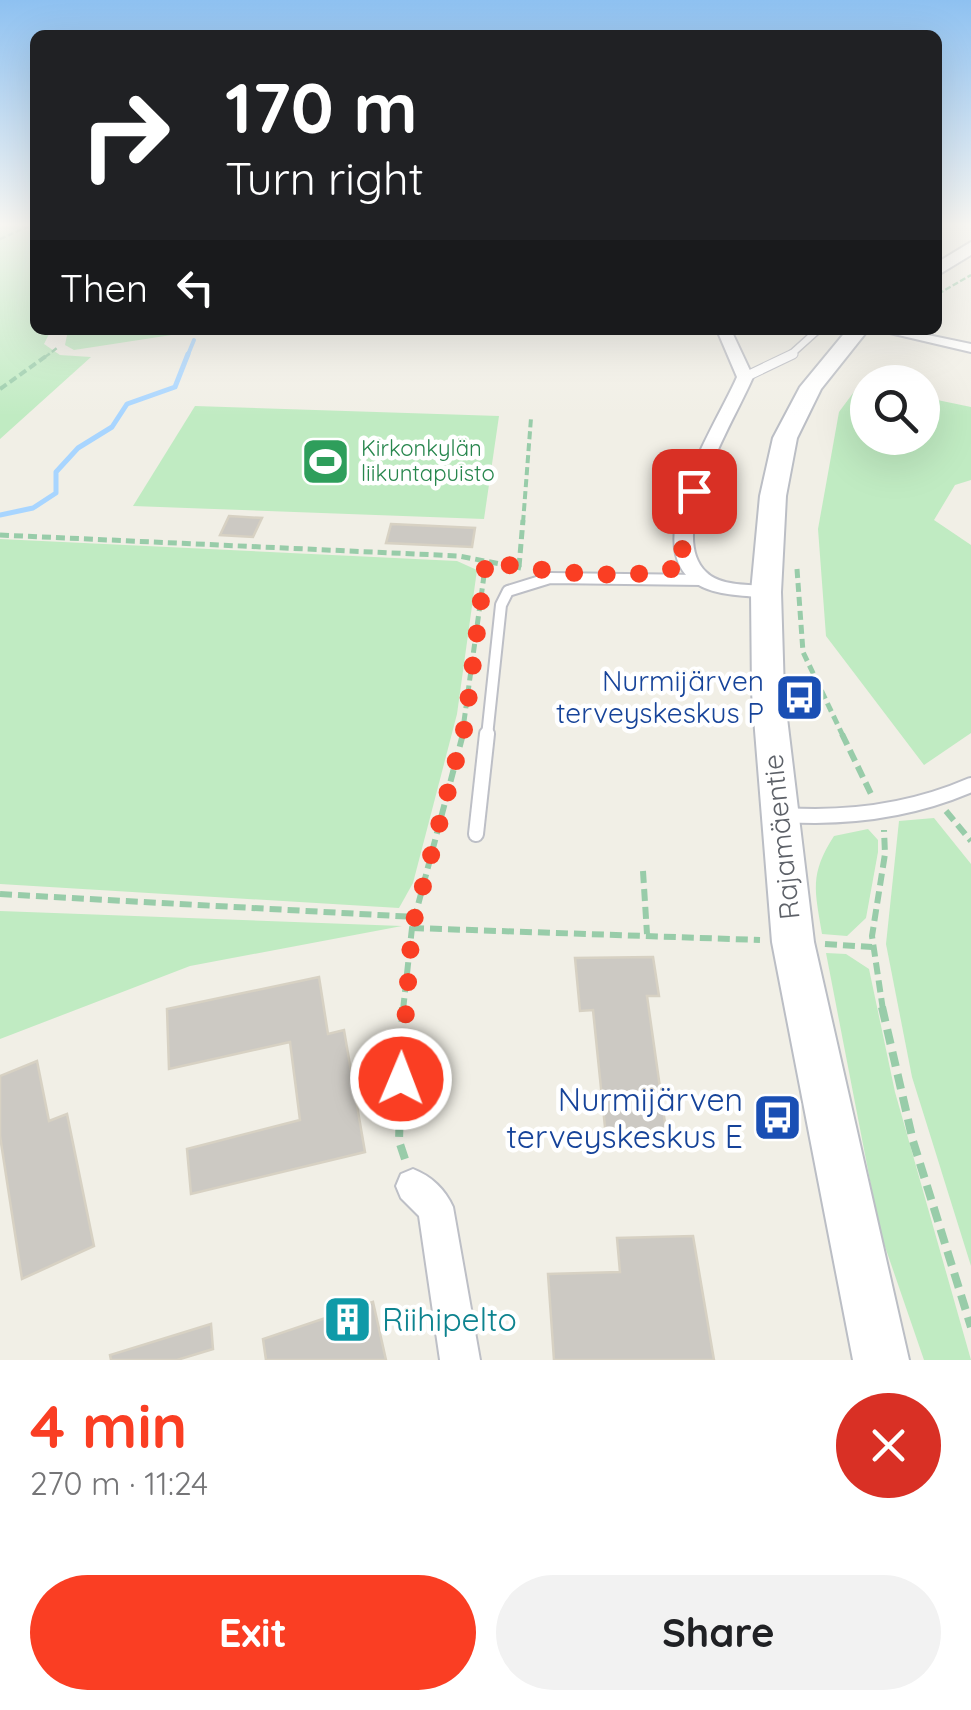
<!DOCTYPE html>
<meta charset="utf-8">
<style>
body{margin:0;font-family:Quicksand,sans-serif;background:#f2f2f2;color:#202124;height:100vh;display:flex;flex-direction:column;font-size:38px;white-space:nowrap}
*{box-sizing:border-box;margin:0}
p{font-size:32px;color:#757577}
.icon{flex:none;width:55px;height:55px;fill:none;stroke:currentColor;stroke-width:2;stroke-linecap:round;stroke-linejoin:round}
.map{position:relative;height:1360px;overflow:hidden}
.panel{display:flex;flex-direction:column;background:#fff;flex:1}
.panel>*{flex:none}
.banner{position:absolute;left:30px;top:30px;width:912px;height:305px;border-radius:15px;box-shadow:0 10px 40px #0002;background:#202124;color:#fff;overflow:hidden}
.buttons{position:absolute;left:850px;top:365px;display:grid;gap:20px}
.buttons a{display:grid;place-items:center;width:90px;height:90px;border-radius:50%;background:#fff;box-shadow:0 10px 40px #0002;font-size:50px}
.pin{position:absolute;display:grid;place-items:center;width:85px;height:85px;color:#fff;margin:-42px;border-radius:20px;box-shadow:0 5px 15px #0006}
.me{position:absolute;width:110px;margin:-55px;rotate:1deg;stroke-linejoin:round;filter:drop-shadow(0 0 8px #0008)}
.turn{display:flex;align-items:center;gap:35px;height:210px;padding:0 30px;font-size:45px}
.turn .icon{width:130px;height:130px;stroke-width:2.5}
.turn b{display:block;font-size:70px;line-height:85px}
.then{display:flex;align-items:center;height:95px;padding:0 30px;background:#0003;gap:20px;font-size:38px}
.round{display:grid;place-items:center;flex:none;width:105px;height:105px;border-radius:52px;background:#f2f2f2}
.headline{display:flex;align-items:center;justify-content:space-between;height:170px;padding:0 30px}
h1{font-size:60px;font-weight:700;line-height:75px;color:#fa3e23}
.button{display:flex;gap:20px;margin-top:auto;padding:20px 30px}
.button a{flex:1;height:115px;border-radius:60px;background:#fa3e23;color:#fff;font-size:40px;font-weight:700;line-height:115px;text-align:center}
.button a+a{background:#f2f2f2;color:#202124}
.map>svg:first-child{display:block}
</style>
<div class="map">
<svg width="971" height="1360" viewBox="0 0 971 1360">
<rect width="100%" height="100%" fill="#f1efe6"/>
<!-- green -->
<g fill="#c0ebc2">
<polygon points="0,226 35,226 35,330 51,330 44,344 60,355 91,357 0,439"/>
<polygon points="68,330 204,330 74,350 65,345"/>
<polygon points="859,385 867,387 868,438 922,438 923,397 971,407 971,480 955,485 934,520 971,545 971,733 924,765 826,636 818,529 839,412"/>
<polygon points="195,406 499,416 484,519 133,506"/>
<polygon points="0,539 457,561 477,570 457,714 413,883 399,908 0,884"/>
<polygon points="934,818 971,864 971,1266 912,1077 886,944 899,821"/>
<path d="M 868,829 L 878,840 L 878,852 L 866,918 L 847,936 L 822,934 C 815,890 809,875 834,836 Z"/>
<polygon points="0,911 402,926 190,966 0,1039"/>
<polygon points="826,953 846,954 869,969 895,1092 971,1360 924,1360 880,1232"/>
</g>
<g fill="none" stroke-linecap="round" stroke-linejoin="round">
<!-- stream-far1 -->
<polyline stroke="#a8d5ff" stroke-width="4" points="187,357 194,340"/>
<!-- stream -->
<polyline stroke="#a8d5ff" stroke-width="5" points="0,515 33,508 56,493 56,472 78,448 112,427 127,404 175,387 188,354"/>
</g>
<!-- building -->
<g fill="#ccc9c3" stroke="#d7d1c3" stroke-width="2.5">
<polygon points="229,516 262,518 253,537 220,535"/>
<polygon points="391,524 475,528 472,547 386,543"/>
<polygon points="653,957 659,996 647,996 667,1137 606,1137 593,1010 580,1011 575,958"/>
<polygon points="319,977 328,1034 344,1030 365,1152 191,1194 187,1149 300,1120 290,1042 169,1069 167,1009"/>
<polygon points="37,1061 49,1121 67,1114 94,1246 22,1279 0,1136 0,1076"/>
<polygon points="693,1236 714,1360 554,1360 548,1274 620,1272 617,1238"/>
<polygon points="373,1302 386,1360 266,1360 263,1339"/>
<polygon points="211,1324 213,1349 177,1360 111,1360 110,1355"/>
</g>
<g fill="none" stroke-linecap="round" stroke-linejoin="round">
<defs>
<polyline id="lane-far3" points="788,357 818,330"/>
<polyline id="lane-far2" points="745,377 793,354"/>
<polyline id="lane-far1" points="487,736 501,605 508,591 550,578 701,580"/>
<g id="lane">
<path d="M 786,815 C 851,819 911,811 971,785"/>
<polyline points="476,834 487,734"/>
</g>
<g id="street">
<path d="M 717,330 L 731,330 L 753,377 C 735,420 664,532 706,572 C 722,588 753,583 773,588 L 776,592 L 766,598 C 744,595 716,596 697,584 C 635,546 718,422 737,377 Z"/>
<polygon points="877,330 904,330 971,344 971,352"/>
<path d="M 413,1169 C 431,1176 445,1189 453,1207 L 480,1360 L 440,1360 L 419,1216 L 401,1198 L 396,1186 L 401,1174 Z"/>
</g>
<g id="secondary">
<polygon points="971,242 971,255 938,275 938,262"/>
<polygon points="847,330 868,330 821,389 797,438 786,496 781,592 784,693 814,942 909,1360 853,1360 772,942 752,693 751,592 760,496 773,438 800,387"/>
</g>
</defs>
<!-- lane-far3 casing -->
<use href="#lane-far3" stroke="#bdbfc6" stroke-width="9"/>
<!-- lane-far2 casing -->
<use href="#lane-far2" stroke="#bdbfc6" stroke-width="11"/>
<!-- lane-far1 casing -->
<use href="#lane-far1" stroke="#bdbfc6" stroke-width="14"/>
<!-- lane casing -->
<use href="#lane" stroke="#bdbfc6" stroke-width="18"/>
<!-- street casing -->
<use href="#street" stroke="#bdbfc6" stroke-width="4"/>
<!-- secondary casing -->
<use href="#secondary" stroke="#bbbec5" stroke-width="4"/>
<!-- path-far4 -->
<g stroke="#98cca9" stroke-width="2.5" stroke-dasharray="6 2.5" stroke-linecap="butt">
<polyline points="0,239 29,226"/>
<polyline points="938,294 971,275"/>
<polyline points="45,357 57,348"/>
</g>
<!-- path-far3 -->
<g stroke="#98cca9" stroke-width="4" stroke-dasharray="8 4" stroke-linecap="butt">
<polyline points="0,389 49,354"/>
<polyline points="523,523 531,418"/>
</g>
<!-- path-far2 -->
<g stroke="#98cca9" stroke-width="5" stroke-dasharray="9 5" stroke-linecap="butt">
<polyline points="0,535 459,556 521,568"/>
<polyline points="519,567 523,520"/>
<polyline points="797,569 803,652 843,736"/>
<polyline points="799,697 821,696"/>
<polyline points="462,736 486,561"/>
</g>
<!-- path-far1 -->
<g stroke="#98cca9" stroke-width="6" stroke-dasharray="12 6" stroke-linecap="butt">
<polyline points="842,734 872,796"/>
<polyline points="946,811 971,841"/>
<polyline points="643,871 647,934"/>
<polyline points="0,894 415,917"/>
<polyline points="412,928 760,940"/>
<polyline points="825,944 872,947"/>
<polyline points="403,1010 412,928 463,734"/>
<polyline points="883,1010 872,936 885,854 884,830"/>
</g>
<!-- path -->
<g stroke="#98cca9" stroke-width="8" stroke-dasharray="15 8" stroke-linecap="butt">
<polyline points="403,1007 399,1141 405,1159"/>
<polyline points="882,1007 913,1141 971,1327"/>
</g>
<!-- lane-far3 -->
<use href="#lane-far3" stroke="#fff" stroke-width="6"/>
<!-- lane-far2 -->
<use href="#lane-far2" stroke="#fff" stroke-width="9"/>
<!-- lane-far1 -->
<use href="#lane-far1" stroke="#fff" stroke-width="10"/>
<!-- lane -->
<use href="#lane" stroke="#fff" stroke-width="14"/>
<!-- street -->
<use href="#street" fill="#fff" fill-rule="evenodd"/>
<!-- secondary -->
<use href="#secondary" fill="#fff" fill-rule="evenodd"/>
</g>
<!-- sky -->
<linearGradient id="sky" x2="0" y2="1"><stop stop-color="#8ec1f1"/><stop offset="0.54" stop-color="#f9f8f4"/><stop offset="1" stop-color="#f9f8f4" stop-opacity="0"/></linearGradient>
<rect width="971" height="416" fill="url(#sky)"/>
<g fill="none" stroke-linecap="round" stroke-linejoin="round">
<!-- route -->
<path stroke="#fa3e23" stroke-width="18" stroke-dasharray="0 32.4" d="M 401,1079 L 412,928 L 465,726 L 486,561 C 538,571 639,584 687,564 L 682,548 L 694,491"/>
</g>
<!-- icons -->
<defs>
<symbol id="stadium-square" viewBox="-11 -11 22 22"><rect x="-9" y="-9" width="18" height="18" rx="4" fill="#2e9e5b" stroke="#fff"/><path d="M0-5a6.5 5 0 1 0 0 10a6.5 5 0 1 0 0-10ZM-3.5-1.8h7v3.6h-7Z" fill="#fff"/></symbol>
<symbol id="bus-square" viewBox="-11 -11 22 22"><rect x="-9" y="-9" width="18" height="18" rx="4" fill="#1a4fb4" stroke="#fff"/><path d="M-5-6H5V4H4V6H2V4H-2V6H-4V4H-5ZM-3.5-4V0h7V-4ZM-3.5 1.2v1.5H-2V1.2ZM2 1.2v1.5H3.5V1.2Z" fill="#fff"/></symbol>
<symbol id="building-square" viewBox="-11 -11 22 22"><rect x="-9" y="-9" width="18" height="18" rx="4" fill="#0f9aa8" stroke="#fff"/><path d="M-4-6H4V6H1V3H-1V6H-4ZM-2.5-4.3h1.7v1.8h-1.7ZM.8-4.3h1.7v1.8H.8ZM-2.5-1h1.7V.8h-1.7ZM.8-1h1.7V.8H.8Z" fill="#fff"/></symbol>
</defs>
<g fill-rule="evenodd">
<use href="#stadium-square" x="298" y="434" width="55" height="55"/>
<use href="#bus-square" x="772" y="670" width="55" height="55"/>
<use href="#bus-square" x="750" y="1090" width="55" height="55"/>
<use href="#building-square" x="320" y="1292" width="55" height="55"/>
</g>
<g text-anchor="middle" stroke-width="9" stroke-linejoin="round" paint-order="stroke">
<!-- far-leisure labels -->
<g font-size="22" fill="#27864d" stroke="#fff" text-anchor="start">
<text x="361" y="456">Kirkonkylän<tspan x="361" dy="25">liikuntapuisto</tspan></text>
</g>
<!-- transit labels -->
<g font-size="28" fill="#164399" stroke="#fff" text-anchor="end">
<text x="764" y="691">Nurmijärven<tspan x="764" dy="32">terveyskeskus P</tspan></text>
</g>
<!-- street labels -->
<g font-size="28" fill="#5d6168" stroke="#fff">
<text transform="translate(781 837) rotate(-96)" y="10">Rajamäentie</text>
</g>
<!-- near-transit labels -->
<g font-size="32" fill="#164399" stroke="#fff" text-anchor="end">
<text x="743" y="1111">Nurmijärven<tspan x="743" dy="37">terveyskeskus E</tspan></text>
</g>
<!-- near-culture labels -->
<g font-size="32" fill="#0d838f" stroke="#fff" text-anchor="start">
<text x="382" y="1331">Riihipelto</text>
</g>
</g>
</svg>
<div class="buttons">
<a><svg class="icon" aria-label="search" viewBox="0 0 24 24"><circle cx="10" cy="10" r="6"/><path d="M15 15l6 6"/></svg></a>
</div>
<div class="pin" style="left:694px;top:491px;background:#d93025"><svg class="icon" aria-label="arrive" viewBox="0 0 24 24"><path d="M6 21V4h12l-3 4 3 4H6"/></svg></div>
<svg class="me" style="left:401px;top:1079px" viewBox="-20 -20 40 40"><circle r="17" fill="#fa3e23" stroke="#fff" stroke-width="3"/><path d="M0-11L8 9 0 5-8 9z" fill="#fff"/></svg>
<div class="banner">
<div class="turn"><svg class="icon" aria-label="right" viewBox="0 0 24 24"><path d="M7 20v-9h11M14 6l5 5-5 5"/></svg><div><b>170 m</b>Turn right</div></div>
<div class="then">Then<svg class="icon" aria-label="left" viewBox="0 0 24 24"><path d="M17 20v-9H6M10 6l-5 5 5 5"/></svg></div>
</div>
</div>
<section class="panel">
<div class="headline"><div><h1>4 min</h1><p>270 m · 11:24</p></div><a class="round" style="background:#d93025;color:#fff"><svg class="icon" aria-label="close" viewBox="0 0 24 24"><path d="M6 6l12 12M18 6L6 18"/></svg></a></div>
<div class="button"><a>Exit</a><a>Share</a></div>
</section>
